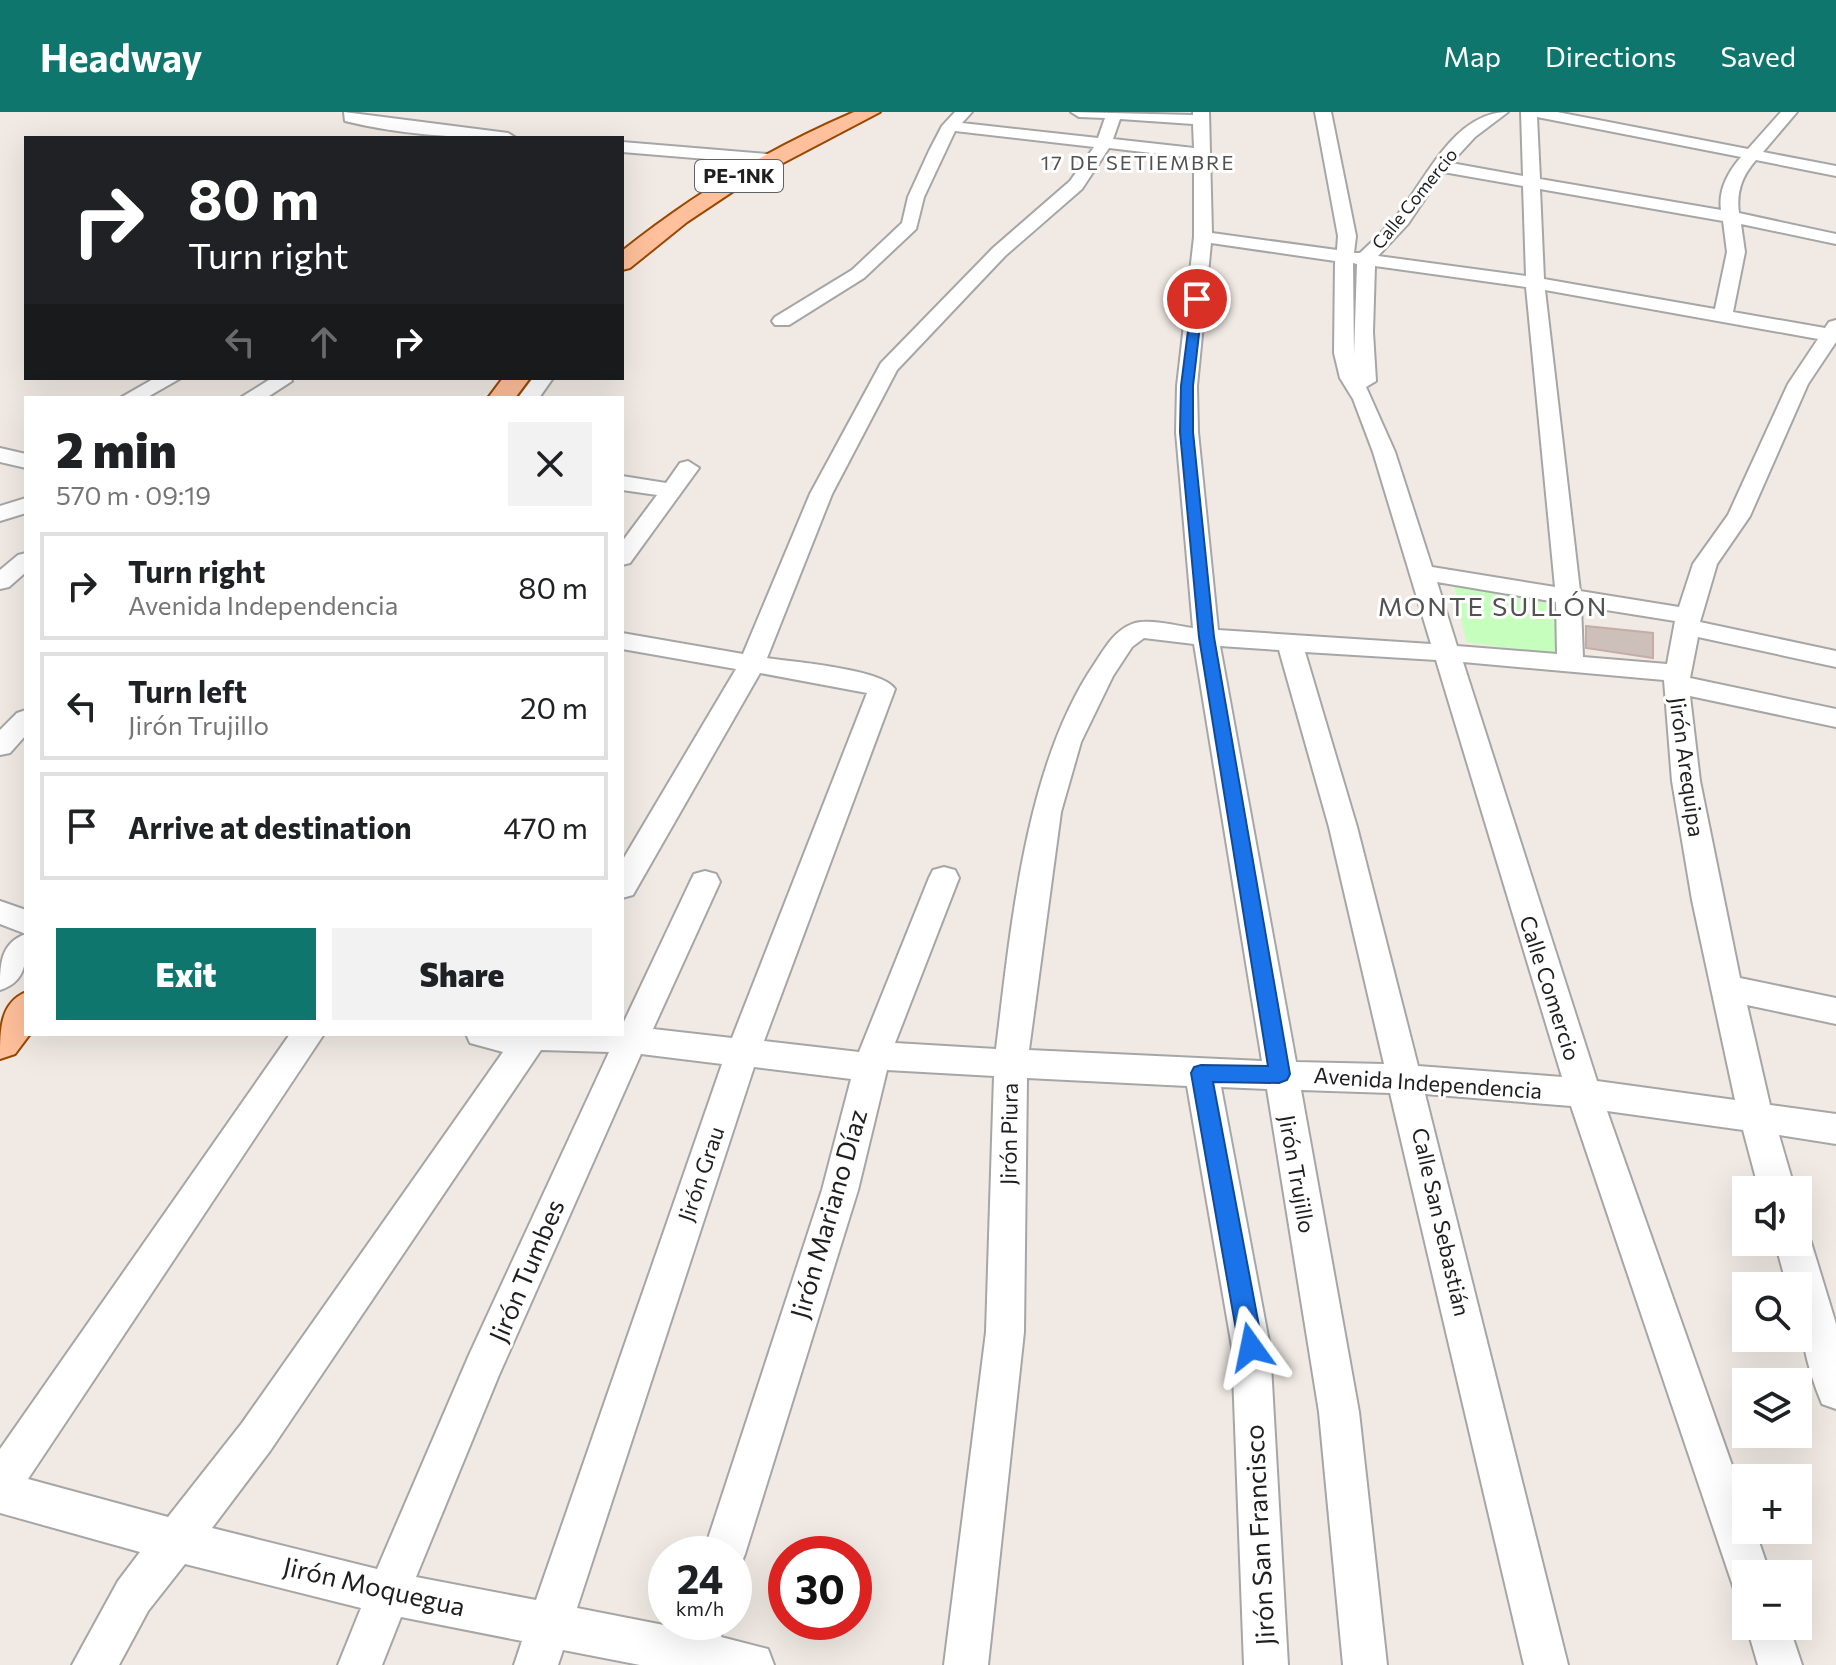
<!DOCTYPE html>
<meta charset="utf-8">
<style>
body{margin:0;font-family:Commissioner,sans-serif;background:#f2f2f2;color:#202124;height:100vh;display:flex;flex-direction:column;font-size:30px;white-space:nowrap}
*{box-sizing:border-box;margin:0}
p{font-size:26px;color:#757577}
.icon{flex:none;width:44px;height:44px;fill:none;stroke:currentColor;stroke-width:2;stroke-linecap:round;stroke-linejoin:round}
.map{position:relative;flex:1;overflow:hidden}
.details{position:absolute;left:24px;top:284px;width:600px;height:640px;display:flex;flex-direction:column;background:#fff;border-radius:0px;box-shadow:0 8px 32px #0002}
.details>*{flex:none}
.guide{position:absolute;left:24px;top:24px;width:600px;height:244px;border-radius:0px;box-shadow:0 8px 32px #0002;background:#202124;color:#fff;overflow:hidden}
.tools{position:absolute;left:1732px;top:1064px;display:grid;gap:16px}
.tools a{display:grid;place-items:center;width:80px;height:80px;border-radius:0px;background:#fff;box-shadow:0 8px 32px #0002;font-size:40px}
.speed{position:absolute;left:648px;top:1424px;display:flex;gap:16px;font-size:40px;font-weight:700;text-align:center}
.speed>*{display:grid;place-content:center;width:104px;height:104px;border-radius:50%;background:#fff;box-shadow:0 8px 32px #0002;line-height:1}
.speed small{font-size:20px;font-weight:400}
.speed .limit{border:12px solid #d22;background:#fff;color:#111}
.pin{position:absolute;display:grid;place-items:center;width:68px;height:68px;color:#fff;margin:-34px;border:4px solid #fff;border-radius:50%;box-shadow:0 2px 8px #0007}
.me{position:absolute;width:88px;margin:-44px;rotate:348deg;stroke-linejoin:round;filter:drop-shadow(0 0 6px #0008)}
.turn{display:flex;align-items:center;gap:28px;height:168px;padding:0 32px;font-size:36px}
.turn .icon{width:104px;height:104px;stroke-width:2.5}
.turn b{display:block;font-size:56px;line-height:68px}
.lanes{display:flex;align-items:center;height:76px;padding:0 32px;background:#0003;justify-content:center;gap:40px;direction:ltr}
.lanes .off{opacity:.35}
.round{display:grid;place-items:center;flex:none;width:84px;height:84px;border-radius:0px;background:#f2f2f2}
.overview{display:flex;align-items:center;justify-content:space-between;height:136px;padding:0 32px}
h1{font-size:48px;font-weight:800;line-height:60px}
.primary-button{display:flex;gap:16px;margin-top:auto;padding:16px 32px}
.primary-button a{flex:1;height:92px;border-radius:0px;background:#0f766e;color:#fff;font-size:32px;font-weight:800;line-height:92px;text-align:center}
.primary-button a+a{background:#f2f2f2;color:#202124}
ul{padding:0;list-style:none}
li{display:flex;align-items:center;gap:24px;height:108px;margin:0 16px 12px;padding:0 16px;border:4px solid #e0e0e0;border-radius:0px}
li div{flex:1}
li b{display:block;font-size:30px}
li em{font-style:normal}
header{display:flex;align-items:center;gap:48px;box-sizing:border-box;height:112px;padding:0 40px;background:#0f766e;color:#fff}
header strong{font-size:38px}
nav{display:flex;gap:44px;margin-inline-start:auto;font-size:28px}
.map>svg:first-child{display:block}
</style>
<header>
<strong>Headway</strong>
<nav><a>Map</a><a>Directions</a><a>Saved</a></nav>
</header>
<div class="map">
<svg width="1836" height="1553" viewBox="0 0 1836 1553">
<rect width="100%" height="100%" fill="#f1eae4"/>
<!-- park -->
<polygon fill="#c6febe" points="1454,473 1557,489 1557,539 1550,542 1466,530"/>
<!-- building -->
<polygon fill="#cdbfba" stroke="#c4ada5" stroke-width="2" points="1586,514 1653,521 1653,546 1586,536"/>
<g fill="none" stroke-linecap="round" stroke-linejoin="round">
<defs>
<g id="minor">
<path d="M 344,0 L 508,21 L 516,26 C 459,26 400,23 345,9 Z"/>
<path d="M 955,0 L 972,0 L 962,11 L 1098,26 L 1105,6 L 1079,5 L 1071,0 L 1193,3 L 1193,0 L 1209,0 L 1212,121 L 1337,138 L 1338,124 L 1315,0 L 1331,0 L 1356,124 L 1354,141 L 1360,141 C 1372,130 1384,118 1395,106 C 1425,70 1453,0 1508,0 L 1475,25 L 1451,51 L 1523,64 L 1521,0 L 1557,0 L 1748,37 L 1781,0 L 1797,0 L 1763,40 L 1836,54 L 1836,64 L 1756,48 C 1742,64 1736,80 1739,101 L 1836,122 L 1836,132 L 1741,112 L 1745,140 L 1733,200 L 1825,216 L 1829,210 L 1836,208 L 1836,230 L 1808,272 L 1750,404 L 1717,452 L 1700,510 L 1836,539 L 1836,555 L 1698,525 L 1690,566 L 1836,597 L 1836,615 L 1690,584 L 1700,669 L 1740,866 L 1836,886 L 1836,912 L 1747,893 L 1770,993 L 1836,1002 L 1836,1032 L 1779,1023 L 1795,1078 L 1759,1078 L 1743,1018 L 1607,999 L 1746,1393 L 1746,1418 L 1755,1418 L 1770,1462 L 1746,1462 L 1746,1482 L 1734,1477 L 1571,994 L 1425,982 L 1568,1553 L 1524,1553 L 1390,981 L 1301,978 L 1359,1300 L 1387,1553 L 1343,1553 L 1319,1300 L 1267,977 L 1221,975 L 1270,1235 L 1288,1553 L 1244,1553 L 1232,1235 L 1187,974 L 1027,966 L 1024,1220 L 988,1553 L 944,1553 L 986,1220 L 994,964 L 887,958 L 858,1078 L 745,1442 L 739,1457 L 734,1459 L 734,1442 L 703,1442 L 822,1078 L 851,967 L 754,955 L 577,1496 L 679,1516 L 681,1510 L 725,1510 L 721,1525 L 768,1537 L 774,1553 L 640,1553 L 563,1538 L 558,1553 L 514,1553 L 522,1529 L 401,1505 L 382,1553 L 338,1553 L 361,1496 L 185,1452 L 148,1499 L 119,1553 L 72,1553 L 118,1469 L 140,1440 L 0,1401 L 0,1337 L 290,922 L 324,922 L 28,1367 L 168,1405 L 242,1311 L 503,940 L 470,931 L 466,922 L 622,922 L 622,914 L 690,770 L 694,762 L 705,759 L 716,762 L 720,770 L 653,917 L 732,926 L 867,581 L 760,561 L 633,783 L 622,786 L 622,749 L 736,557 L 622,537 L 622,521 L 743,542 L 810,382 L 881,251 L 993,136 L 1070,69 L 1094,35 L 955,19 L 924,85 L 916,117 L 864,166 L 789,213 L 775,213 L 772,209 L 775,205 L 852,158 L 902,111 L 908,85 L 929,39 L 942,14 ZM 1537,5 L 1741,45 C 1728,60 1718,78 1721,98 L 1540,67 ZM 1120,7 L 1193,12 L 1194,36 L 1113,27 ZM 1109,36 L 1194,46 L 1194,125 L 1177,274 L 1176,320 L 1193,516 C 1176,514 1148,506 1132,512 C 1114,519 1105,536 1095,551 C 1025,653 1011,815 996,937 L 895,931 L 959,766 L 955,758 L 944,755 L 933,758 L 929,766 L 859,940 L 764,929 L 895,577 C 883,557 793,550 767,546 L 832,382 L 897,258 L 1005,144 L 1082,77 ZM 1443,60 L 1523,74 L 1526,164 L 1378,144 L 1408,112 ZM 1540,77 L 1723,109 L 1727,140 L 1715,197 L 1544,167 ZM 1211,131 L 1335,149 L 1334,241 L 1340,266 L 1353,287 L 1373,340 L 1431,532 L 1218,518 L 1198,320 L 1197,274 ZM 1353,151 L 1357,152 L 1354,243 ZM 1375,154 L 1526,175 L 1555,475 L 1432,455 L 1395,340 L 1366,275 L 1376,269 L 1373,220 ZM 1545,178 L 1818,227 L 1788,272 L 1728,403 L 1693,452 L 1679,495 L 1580,479 ZM 1437,470 L 1556,490 L 1557,542 L 1457,534 ZM 1581,494 L 1675,509 L 1667,552 L 1583,545 ZM 1144,526 L 1194,532 L 1262,949 L 1029,938 L 1061,700 L 1081,630 L 1113,564 L 1132,535 ZM 1220,534 L 1279,538 L 1329,715 L 1384,952 L 1296,950 ZM 1305,540 L 1436,548 L 1562,965 L 1418,954 L 1357,715 ZM 1463,550 L 1664,568 L 1672,669 L 1692,788 L 1735,988 L 1597,969 ZM 541,938 L 609,940 L 469,1243 L 377,1457 L 212,1416 L 270,1339 ZM 641,942 L 722,952 L 536,1488 L 416,1465 L 499,1263 Z"/>
<polygon points="622,30 768,42 776,47 768,52 622,40"/>
<polygon points="155,266 181,266 146,286 120,286"/>
<polygon points="272,266 290,266 292,269 266,286 240,286"/>
<polygon points="533,266 553,266 539,286 518,286"/>
<polygon points="0,336 26,342 26,356 0,350"/>
<polygon points="688,349 699,356 630,451 622,453 622,430 657,383 622,378 622,364 666,371 680,351"/>
<polygon points="26,386 26,401 0,409 0,394"/>
<polygon points="26,441 26,460 9,475 0,477 0,458 18,443"/>
<polygon points="26,598 26,623 10,641 0,643 0,618 17,601"/>
<polygon points="0,789 26,798 26,822 0,812"/>
<path d="M 26,822 C 26,847 28,869 0,878 C 0,853 0,831 26,822 Z"/>
<path d="M 1798,1115 L 1806,1118 L 1811,1130 L 1836,1212 L 1836,1297 L 1822,1292 C 1806,1254 1798,1215 1798,1174 L 1787,1174 L 1775,1130 L 1798,1130 Z"/>
<polygon points="1746,1512 1789,1514 1802,1553 1758,1553"/>
</g>
<g id="major">
<path d="M 854,0 L 880,0 L 747,70 L 687,110 L 630,156 L 622,158 L 622,139 C 693,82 770,36 854,0 Z"/>
<polygon points="503,266 530,266 515,286 488,286"/>
<path d="M 26,880 L 26,922 L 30,922 L 15,942 L 0,947 C 0,917 0,891 26,880 Z"/>
</g>
</defs>
<!-- minor casing -->
<use href="#minor" stroke="#a6a6a6" stroke-width="4"/>
<!-- major casing -->
<use href="#major" stroke="#9a4800" stroke-width="4"/>
<!-- minor -->
<use href="#minor" fill="#fff" fill-rule="evenodd"/>
<!-- major -->
<use href="#major" fill="#ffc09b" fill-rule="evenodd"/>
</g>
<!-- route -->
<polygon fill="#1a73e8" stroke="#114b97" stroke-width="2" points="1197,184 1203,187 1193,274 1193,320 1214,525 1290,962 1287,968 1279,971 1213,970 1263,1235 1259,1243 1251,1246 1243,1243 1239,1235 1191,961 1194,955 1201,953 1268,954 1199,525 1180,320 1181,274 1192,187"/>
<g text-anchor="middle" stroke-width="6" stroke-linejoin="round" paint-order="stroke">
<!-- far-street labels -->
<g font-size="18" fill="#1f1f1f" stroke="#fff">
<text transform="translate(1415 87) rotate(-51)" y="6">Calle Comercio</text>
</g>
<!-- far-neighbourhood labels -->
<g font-size="20" letter-spacing="2" fill="#525252" stroke="#fff">
<text x="1138" y="58">17 DE SETIEMBRE</text>
</g>
<!-- shield labels -->
<rect fill="#fff" stroke="#626262" stroke-width="2" x="695" y="48" width="88" height="32" rx="6"/>
<g font-size="20" font-weight="bold" fill="#1f1f1f">
<text x="739" y="71">PE-1NK</text>
</g>
<!-- street labels -->
<g font-size="22" fill="#1f1f1f" stroke="#fff">
<text transform="translate(1687 655) rotate(82)" y="8">Jirón Arequipa</text>
<text transform="translate(1550 876) rotate(72)" y="8">Calle Comercio</text>
<text transform="translate(1428 971) rotate(4)" y="8">Avenida Independencia</text>
<text transform="translate(1009 1022) rotate(-89)" y="8">Jirón Piura</text>
<text transform="translate(701 1062) rotate(-71)" y="8">Jirón Grau</text>
<text transform="translate(1297 1062) rotate(80)" y="8">Jirón Trujillo</text>
<text transform="translate(1441 1110) rotate(77)" y="8">Calle San Sebastián</text>
</g>
<!-- quarter labels -->
<g font-size="26" letter-spacing="2" fill="#525252" stroke="#fff">
<text x="1493" y="504">MONTE SULLÓN</text>
</g>
<!-- near-street labels -->
<g font-size="26" fill="#1f1f1f" stroke="#fff">
<text transform="translate(829 1102) rotate(-74)" y="9">Jirón Mariano Díaz</text>
<text transform="translate(527 1159) rotate(-67)" y="9">Jirón Tumbes</text>
<text transform="translate(1260 1423) rotate(-93)" y="9">Jirón San Francisco</text>
<text transform="translate(374 1475) rotate(13)" y="9">Jirón Moquegua</text>
</g>
</g>
</svg>
<div class="tools">
<a><svg class="icon" aria-label="sound" viewBox="0 0 24 24"><path d="M4 9h4l5-4v14l-5-4H4zM17 9q2 3 0 6"/></svg></a>
<a><svg class="icon" aria-label="search" viewBox="0 0 24 24"><circle cx="10" cy="10" r="6"/><path d="M15 15l6 6"/></svg></a>
<a><svg class="icon" aria-label="layers" viewBox="0 0 24 24"><path d="M12 4l9 5-9 5-9-5zM3 14l9 5 9-5"/></svg></a>
<a>+</a>
<a>−</a>
</div>
<div class="speed"><div>24<small>km/h</small></div><div class="limit">30</div></div>
<div class="pin" style="left:1197px;top:187px;background:#d93025"><svg class="icon" aria-label="arrive" viewBox="0 0 24 24"><path d="M6 21V4h12l-3 4 3 4H6"/></svg></div>
<svg class="me" style="left:1251px;top:1235px" viewBox="-20 -20 40 40"><path d="M0-17L14 15 0 8-14 15z" fill="#1a73e8" stroke="#fff" stroke-width="4"/></svg>
<div class="guide">
<div class="turn"><svg class="icon" aria-label="right" viewBox="0 0 24 24"><path d="M7 20v-9h11M14 6l5 5-5 5"/></svg><div><b>80 m</b>Turn right</div></div>
<div class="lanes"><svg class="icon off" aria-label="left" viewBox="0 0 24 24"><path d="M17 20v-9H6M10 6l-5 5 5 5"/></svg><svg class="icon off" aria-label="ahead" viewBox="0 0 24 24"><path d="M12 20V5M6 11l6-6 6 6"/></svg><svg class="icon" aria-label="right" viewBox="0 0 24 24"><path d="M7 20v-9h11M14 6l5 5-5 5"/></svg></div>
</div>
<section class="details">
<div class="overview"><div><h1>2 min</h1><p>570 m · 09:19</p></div><a class="round"><svg class="icon" aria-label="close" viewBox="0 0 24 24"><path d="M6 6l12 12M18 6L6 18"/></svg></a></div>
<ul>
<li><svg class="icon" aria-label="right" viewBox="0 0 24 24"><path d="M7 20v-9h11M14 6l5 5-5 5"/></svg><div><b>Turn right</b><p>Avenida Independencia</p></div><em>80 m</em></li>
<li><svg class="icon" aria-label="left" viewBox="0 0 24 24"><path d="M17 20v-9H6M10 6l-5 5 5 5"/></svg><div><b>Turn left</b><p>Jirón Trujillo</p></div><em>20 m</em></li>
<li><svg class="icon" aria-label="arrive" viewBox="0 0 24 24"><path d="M6 21V4h12l-3 4 3 4H6"/></svg><div><b>Arrive at destination</b></div><em>470 m</em></li>
</ul>
<div class="primary-button"><a>Exit</a><a>Share</a></div>
</section>
</div>
